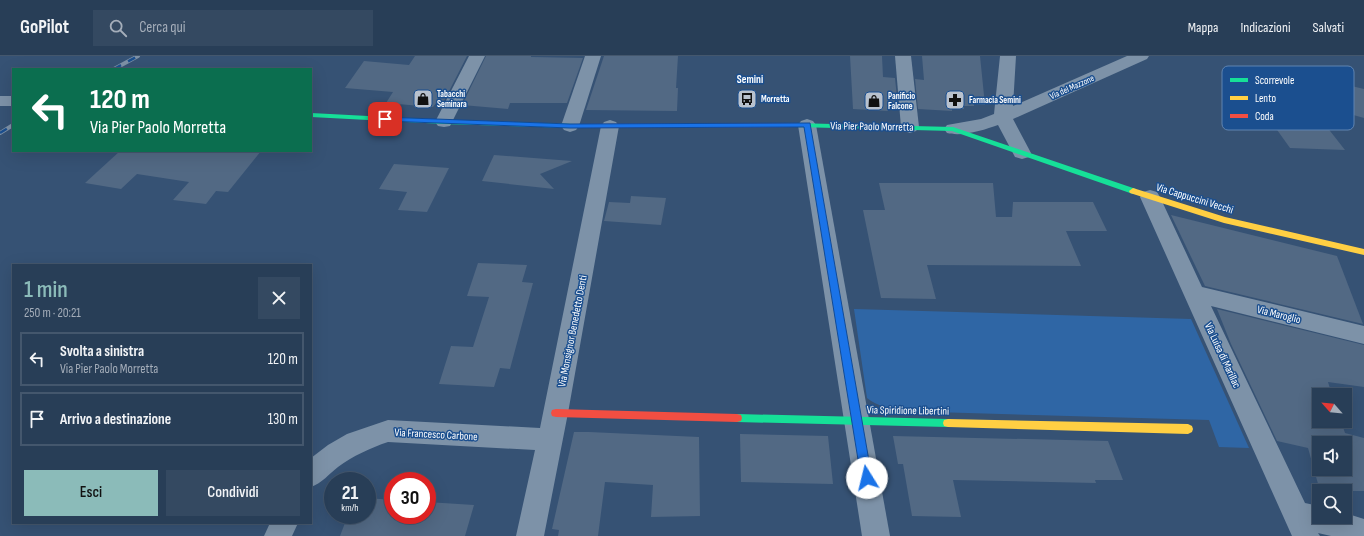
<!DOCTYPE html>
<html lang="it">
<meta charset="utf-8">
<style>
body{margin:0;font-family:"Sofia Sans Condensed",sans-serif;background:#344961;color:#f1f3f6;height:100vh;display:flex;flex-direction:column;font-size:15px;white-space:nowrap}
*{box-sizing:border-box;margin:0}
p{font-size:13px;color:#a5aeba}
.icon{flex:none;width:22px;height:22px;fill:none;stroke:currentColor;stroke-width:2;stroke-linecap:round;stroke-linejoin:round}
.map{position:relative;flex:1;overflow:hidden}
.sheet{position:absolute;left:12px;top:208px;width:300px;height:260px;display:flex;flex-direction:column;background:#283e57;border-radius:0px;box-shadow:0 4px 16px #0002,0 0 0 1px #44576d}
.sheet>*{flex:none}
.banner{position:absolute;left:12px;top:12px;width:300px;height:84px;border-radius:0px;box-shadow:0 4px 16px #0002,0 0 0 1px #44576d;background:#0b6e4f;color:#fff;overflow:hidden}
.needle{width:26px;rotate:297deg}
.controls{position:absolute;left:1312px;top:332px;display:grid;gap:8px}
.controls a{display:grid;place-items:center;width:40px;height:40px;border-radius:0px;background:#283e57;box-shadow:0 4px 16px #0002,0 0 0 1px #44576d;font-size:20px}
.speed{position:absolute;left:324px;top:416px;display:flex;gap:8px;font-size:20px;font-weight:700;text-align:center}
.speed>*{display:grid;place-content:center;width:52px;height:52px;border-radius:50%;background:#283e57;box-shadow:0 4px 16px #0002,0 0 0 1px #44576d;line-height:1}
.speed small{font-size:10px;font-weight:400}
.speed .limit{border:6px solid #d22;background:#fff;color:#111}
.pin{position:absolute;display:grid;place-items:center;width:34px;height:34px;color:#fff;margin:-17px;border-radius:8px;box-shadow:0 2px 6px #0006}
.me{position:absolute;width:44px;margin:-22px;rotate:351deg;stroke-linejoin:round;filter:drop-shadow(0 0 3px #0008)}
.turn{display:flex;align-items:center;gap:14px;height:84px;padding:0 12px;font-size:18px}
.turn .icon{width:52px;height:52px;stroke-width:2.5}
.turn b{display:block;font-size:28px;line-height:34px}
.round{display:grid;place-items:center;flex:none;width:42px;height:42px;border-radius:0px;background:#344961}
.headline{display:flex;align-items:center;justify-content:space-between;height:68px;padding:0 12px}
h1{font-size:24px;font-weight:600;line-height:30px;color:#8bbbb9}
.button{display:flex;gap:8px;margin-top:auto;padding:8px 12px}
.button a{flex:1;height:46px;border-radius:0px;background:#8bbbb9;color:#111;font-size:16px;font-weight:600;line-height:46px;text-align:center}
.button a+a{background:#344961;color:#f1f3f6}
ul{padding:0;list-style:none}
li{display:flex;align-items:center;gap:12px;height:54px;margin:0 8px 6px;padding:0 4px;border:2px solid #44576d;border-radius:0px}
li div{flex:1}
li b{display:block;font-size:15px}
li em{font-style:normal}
header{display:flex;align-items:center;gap:24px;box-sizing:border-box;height:56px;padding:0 20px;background:#283e57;border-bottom:1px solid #44576d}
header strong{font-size:19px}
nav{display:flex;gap:22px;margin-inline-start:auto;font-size:14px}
.search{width:280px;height:36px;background:#344961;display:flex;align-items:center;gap:10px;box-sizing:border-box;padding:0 14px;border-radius:0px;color:#a5aeba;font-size:15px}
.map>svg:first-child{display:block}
</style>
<header>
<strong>GoPilot</strong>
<div class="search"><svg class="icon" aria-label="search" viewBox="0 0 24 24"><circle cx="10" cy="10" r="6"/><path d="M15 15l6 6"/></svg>Cerca qui</div>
<nav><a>Mappa</a><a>Indicazioni</a><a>Salvati</a></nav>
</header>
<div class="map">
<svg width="1364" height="480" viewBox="0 0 1364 480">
<rect width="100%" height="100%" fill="#365274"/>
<!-- green -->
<path fill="#2f66a5" d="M 854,253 L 1191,263 L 1249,392 L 1219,391 L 1209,364 L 900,355 C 888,352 877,350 867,342 Z"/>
<!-- building -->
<g fill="#526984" fill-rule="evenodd">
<polygon points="415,0 467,0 443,47 436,47 433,51 386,47 393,36 345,32 364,5 409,9"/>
<polygon points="486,0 531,0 531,1 583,2 567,47 510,47 508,53 462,49"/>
<polygon points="604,0 678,0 676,32 678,32 677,55 586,54"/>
<polygon points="850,0 882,0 883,21 895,22 898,51 887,50 888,55 853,53"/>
<polygon points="922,0 980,0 985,49 974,48 974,50 964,50 964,53 952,52 952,55 918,53 915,23 924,24"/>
<polygon points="1335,26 1364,33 1364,62 1332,53"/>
<polygon points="1270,64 1323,66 1345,94 1290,92"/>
<polygon points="120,95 261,95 228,136 216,135 206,148 173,144 189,126 137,118 121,133 85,127"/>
<polygon points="494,99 572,105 540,118 554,133 482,125"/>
<polygon points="394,108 449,112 427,156 398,154 407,136 379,133"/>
<polygon points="879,127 993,127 996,161 1012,161 1013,146 1093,146 1107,175 1066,175 1081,210 927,209 936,243 881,242 863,154 885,154"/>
<polygon points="631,140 666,142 661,169 604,165 609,146 630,147"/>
<polygon points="1171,159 1337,200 1363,268 1205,230"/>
<polygon points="478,207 527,209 522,226 533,227 510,313 500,312 494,331 439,328 451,290 473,291 489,241 467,240"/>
<path d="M 1217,253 L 1364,289 L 1364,331 L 1328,326 L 1332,339 L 1319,339 L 1319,365 L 1341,365 L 1345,377 L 1364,382 L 1364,435 L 1320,435 L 1308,392 L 1277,385 L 1231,288 ZM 1319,387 L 1345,387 L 1345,413 L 1319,413 Z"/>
<polygon points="574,376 589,376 699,381 700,460 651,461 653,429 605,426 598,480 558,480 559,474 552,473"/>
<polygon points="740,378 828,380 833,428 741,426"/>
<polygon points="893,380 1108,385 1123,424 1095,424 1096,427 953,424 961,461 912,460 903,408 898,408"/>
<polygon points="367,442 393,444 393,459 427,459 427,446 474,449 465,480 340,480 348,459 367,459"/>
</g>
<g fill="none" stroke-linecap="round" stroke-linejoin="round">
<!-- street -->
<g fill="#7d92a8" fill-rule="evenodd">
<polygon points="469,0 485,0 450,70 444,71 438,70 435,66"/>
<polygon points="585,0 601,0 579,70 576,74 570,76 564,74 561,70"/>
<polygon points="895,0 911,0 919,71 916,75 910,77 904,75 901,71"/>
<path d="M 1000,0 L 1016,0 L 1013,50 L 1127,0 L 1149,0 L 1147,3 L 1013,63 L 1031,97 L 1029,101 L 1022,103 L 1015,101 L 998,69 C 984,74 962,81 947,77 L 944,73 L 947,69 L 981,63 L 994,58 Z"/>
<rect x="0" y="40" width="13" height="10"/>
<polygon points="807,63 813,65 816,69 890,480 862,480 798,69 801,65"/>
<path d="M 610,64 L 616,66 L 619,70 L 568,357 L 544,480 L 516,480 L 535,394 L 388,386 C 370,392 353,400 338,411 C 329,418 322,427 311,431 L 311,402 L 328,389 L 347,378 L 388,364 L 540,372 L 601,70 L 604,66 Z"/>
<polygon points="1150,134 1157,136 1160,141 1202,231 1364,270 1364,288 1211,250 1305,447 1319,450 1319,461 1345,461 1345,457 1364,463 1364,480 1331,480 1318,477 1320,480 1292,480 1140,141 1143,136"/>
<polygon points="270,467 298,467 292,480 264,480"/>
</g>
<!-- fast -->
<g fill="#16e098" fill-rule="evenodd">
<polygon points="311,57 444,64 574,68 578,70 574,72 444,68 311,61"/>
<polygon points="793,67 953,71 1136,133 1137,135 1133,138 1130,137 952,75 796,71 792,69"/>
<polygon points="737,358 948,363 952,364 953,367 952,370 948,371 737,366 733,365 732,362 733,359"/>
</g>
<!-- slow -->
<g fill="#ffcf43" fill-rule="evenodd">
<polygon points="1133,132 1225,161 1364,193 1364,199 1224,167 1130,137 1129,135"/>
<polygon points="948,363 1188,368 1192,370 1193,373 1192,376 1188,378 948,371 944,370 943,367 944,364"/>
</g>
<!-- jam -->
<g fill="#f24e42" fill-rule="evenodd">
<polygon points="796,67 800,69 799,71 574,72 570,70 574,68"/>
<polygon points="556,353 737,358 741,359 742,362 741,365 737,366 556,361 552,360 551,357 552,354"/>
</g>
<defs>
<g id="rail">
<polyline points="114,13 138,0"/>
<polyline points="0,77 13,69"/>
</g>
</defs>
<!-- rail casing -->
<use href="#rail" stroke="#7e92a7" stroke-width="4"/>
<!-- rail -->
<use href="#rail" stroke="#1b4f8f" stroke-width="2.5" stroke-dasharray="8" stroke-linecap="butt"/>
</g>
<!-- route -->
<polygon fill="#1a73e8" stroke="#114b97" points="382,61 570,68 810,67 872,422 871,426 867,427 863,426 861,422 804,71 570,72 385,65 381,63"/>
<!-- icons -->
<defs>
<symbol id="shop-square" viewBox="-11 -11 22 22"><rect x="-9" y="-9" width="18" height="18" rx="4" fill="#b9c2ce" stroke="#1b4f8f"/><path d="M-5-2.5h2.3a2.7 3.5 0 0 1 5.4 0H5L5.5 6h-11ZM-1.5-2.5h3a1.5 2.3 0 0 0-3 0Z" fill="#111"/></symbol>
<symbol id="bus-square" viewBox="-11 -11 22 22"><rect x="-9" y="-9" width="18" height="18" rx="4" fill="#b9c2ce" stroke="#1b4f8f"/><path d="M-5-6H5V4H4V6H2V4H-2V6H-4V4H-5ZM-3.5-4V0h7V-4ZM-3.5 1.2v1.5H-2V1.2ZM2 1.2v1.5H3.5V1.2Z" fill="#111"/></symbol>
<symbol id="pharmacy-square" viewBox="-11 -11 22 22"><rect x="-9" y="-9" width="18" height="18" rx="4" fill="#b9c2ce" stroke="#1b4f8f"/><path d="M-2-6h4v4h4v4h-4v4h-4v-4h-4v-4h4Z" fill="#111"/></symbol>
</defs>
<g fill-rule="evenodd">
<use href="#shop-square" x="412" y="32" width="22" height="22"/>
<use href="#bus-square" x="736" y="32" width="22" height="22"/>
<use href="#pharmacy-square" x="944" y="33" width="22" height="22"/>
<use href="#shop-square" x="863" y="34" width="22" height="22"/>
</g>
<g text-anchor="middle" stroke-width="3" stroke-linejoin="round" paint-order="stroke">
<!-- far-street labels -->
<g font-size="9" fill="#fff" stroke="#1b4f8f">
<text transform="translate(1072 31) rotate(-24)" y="3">Via del Mazzone</text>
</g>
<!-- far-poi labels -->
<g font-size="9" font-weight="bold" fill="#fff" stroke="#1b4f8f" text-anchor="start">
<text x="437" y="41">Tabacchi<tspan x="437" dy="10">Seminara</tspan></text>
<text x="888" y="43">Panificio<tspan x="888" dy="10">Falcone</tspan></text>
<text x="761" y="46">Morretta</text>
<text x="969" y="47">Farmacia Semini</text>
</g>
<!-- far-quarter labels -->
<g font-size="11" font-weight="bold" fill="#fff" stroke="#1b4f8f">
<text x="750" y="27">Semini</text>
</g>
<!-- street labels -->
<g font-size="11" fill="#fff" stroke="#1b4f8f">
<text transform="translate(872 70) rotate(1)" y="4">Via Pier Paolo Morretta</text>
<text transform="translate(1195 142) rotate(17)" y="4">Via Cappuccini Vecchi</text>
<text transform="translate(1279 258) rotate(14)" y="4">Via Maroglio</text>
<text transform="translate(572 275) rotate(-79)" y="4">Via Monsignor Benedetto Denti</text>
<text transform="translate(1223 299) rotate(65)" y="4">Via Luisa di Marillac</text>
<text transform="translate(908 354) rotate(1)" y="4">Via Spiridione Libertini</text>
<text transform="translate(436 378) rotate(3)" y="4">Via Francesco Carbone</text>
</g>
</g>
<!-- legend -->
<rect x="1222" y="10" width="132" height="64" rx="6" fill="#1b4f8f" stroke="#5f84b1" stroke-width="1"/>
<rect x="1230" y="22" width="18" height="4" fill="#16e098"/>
<rect x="1230" y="40" width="18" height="4" fill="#ffcf43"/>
<rect x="1230" y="58" width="18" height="4" fill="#f24e42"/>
<g font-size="11" fill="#fff">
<text x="1255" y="28">Scorrevole</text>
<text x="1255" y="46">Lento</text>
<text x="1255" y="64">Coda</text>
</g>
</svg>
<div class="controls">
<a><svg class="needle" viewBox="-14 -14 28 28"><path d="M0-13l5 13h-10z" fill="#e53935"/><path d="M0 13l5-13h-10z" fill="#a5aeba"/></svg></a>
<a><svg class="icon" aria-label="sound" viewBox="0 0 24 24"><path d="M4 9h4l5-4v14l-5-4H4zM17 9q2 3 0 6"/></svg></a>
<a><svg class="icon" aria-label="search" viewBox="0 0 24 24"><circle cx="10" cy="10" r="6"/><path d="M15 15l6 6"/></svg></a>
</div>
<div class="speed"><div>21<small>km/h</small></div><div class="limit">30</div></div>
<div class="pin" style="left:385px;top:63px;background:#d93025"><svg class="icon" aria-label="arrive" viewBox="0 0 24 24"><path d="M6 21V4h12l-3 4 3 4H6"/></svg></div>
<svg class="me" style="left:867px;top:422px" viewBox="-20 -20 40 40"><circle r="19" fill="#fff"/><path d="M0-13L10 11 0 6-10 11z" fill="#1a73e8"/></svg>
<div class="banner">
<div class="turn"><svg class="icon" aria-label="left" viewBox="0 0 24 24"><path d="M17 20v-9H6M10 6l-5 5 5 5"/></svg><div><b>120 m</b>Via Pier Paolo Morretta</div></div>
</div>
<section class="sheet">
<div class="headline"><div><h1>1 min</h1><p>250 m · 20:21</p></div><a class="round"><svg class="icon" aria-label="close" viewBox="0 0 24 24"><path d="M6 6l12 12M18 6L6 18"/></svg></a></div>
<ul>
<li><svg class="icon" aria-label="left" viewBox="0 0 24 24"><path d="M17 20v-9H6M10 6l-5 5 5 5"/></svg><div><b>Svolta a sinistra</b><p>Via Pier Paolo Morretta</p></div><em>120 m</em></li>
<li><svg class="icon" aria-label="arrive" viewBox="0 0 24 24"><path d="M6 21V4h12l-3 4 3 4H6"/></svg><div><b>Arrivo a destinazione</b></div><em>130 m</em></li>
</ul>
<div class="button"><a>Esci</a><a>Condividi</a></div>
</section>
</div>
